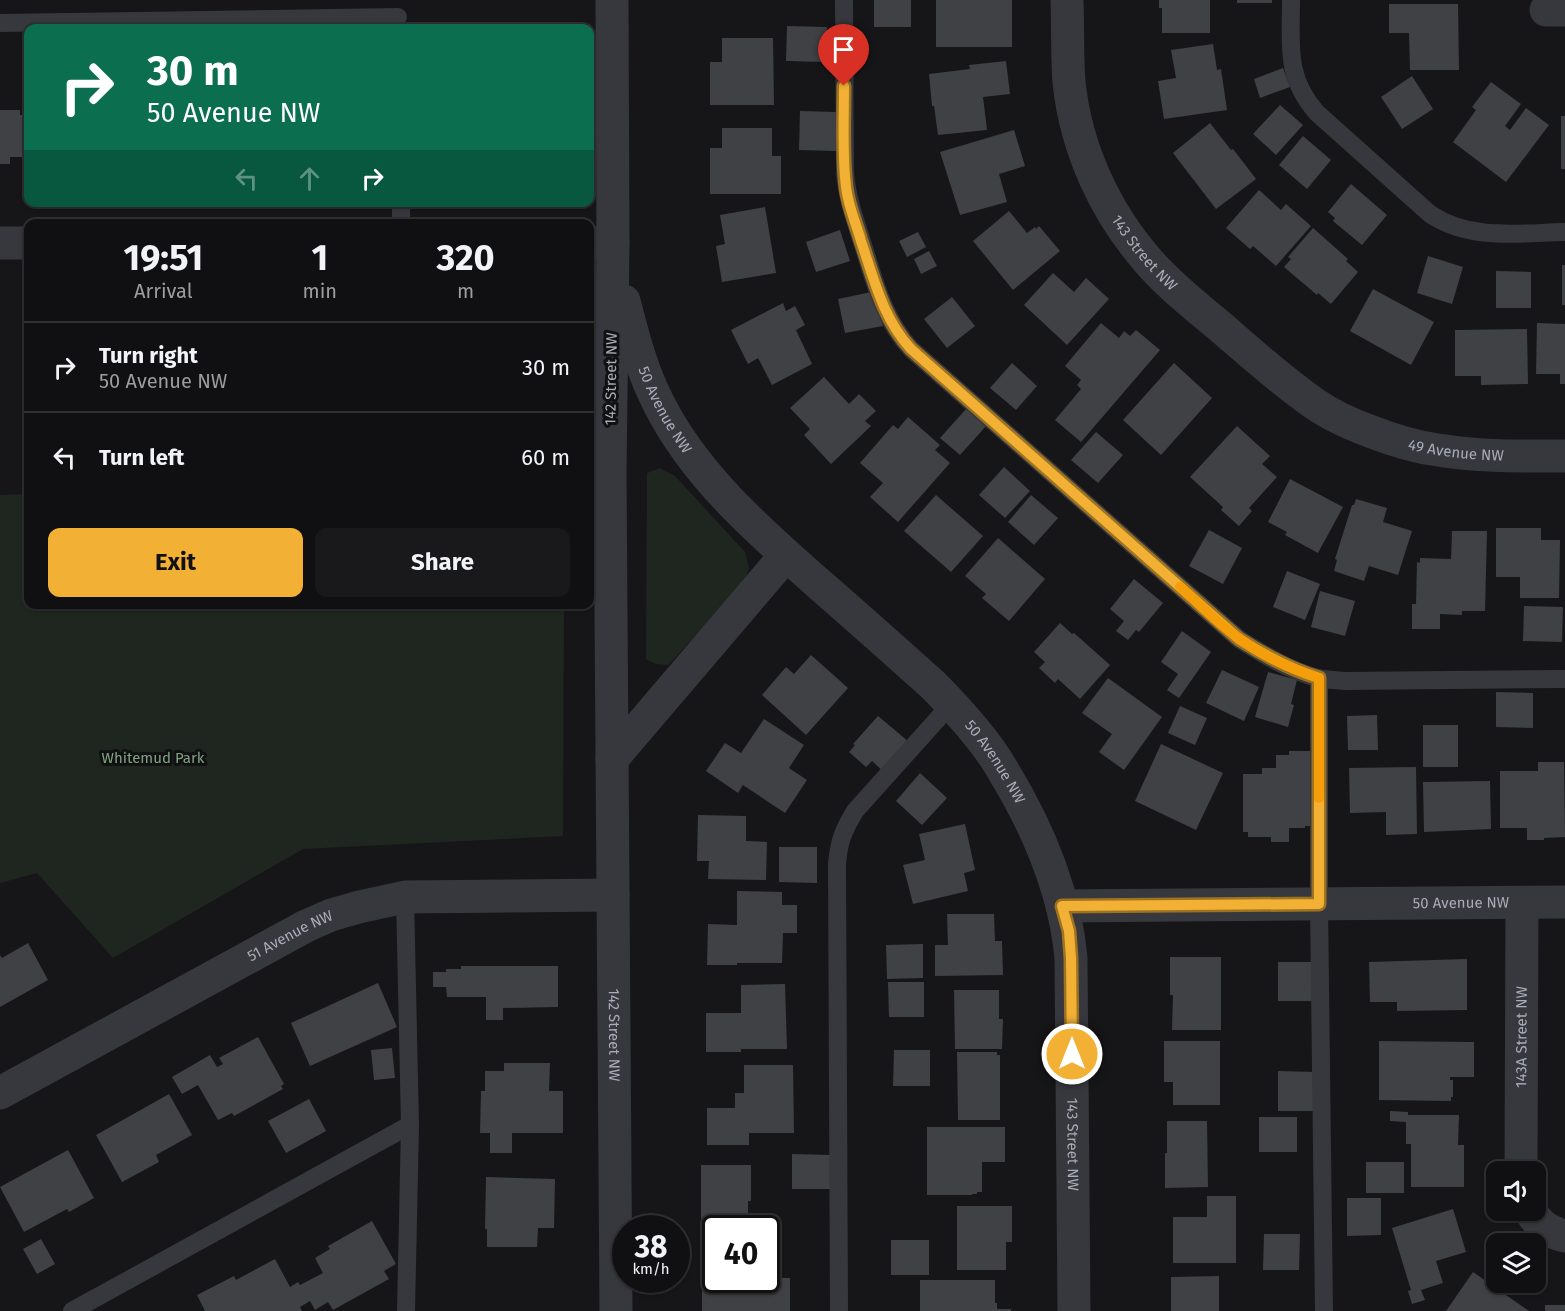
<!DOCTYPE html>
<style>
body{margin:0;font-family:"Fira Sans",sans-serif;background:#19191b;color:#f1f3f6;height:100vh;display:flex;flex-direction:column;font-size:22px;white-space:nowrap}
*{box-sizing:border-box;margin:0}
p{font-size:20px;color:#9c9d9f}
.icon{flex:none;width:33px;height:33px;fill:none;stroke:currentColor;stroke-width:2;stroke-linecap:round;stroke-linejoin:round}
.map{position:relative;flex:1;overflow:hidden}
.panel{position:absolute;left:24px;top:219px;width:570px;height:390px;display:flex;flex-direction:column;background:#101012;border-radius:12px;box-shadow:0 2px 4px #0004,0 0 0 2px #303032}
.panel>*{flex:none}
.guide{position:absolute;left:24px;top:24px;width:570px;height:183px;border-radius:12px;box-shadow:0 2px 4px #0004,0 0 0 2px #303032;background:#0b6e4f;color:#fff;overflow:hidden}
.buttons{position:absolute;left:1486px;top:1161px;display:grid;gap:12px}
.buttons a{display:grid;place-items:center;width:60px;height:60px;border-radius:12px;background:#101012;box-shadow:0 2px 4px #0004,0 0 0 2px #303032;font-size:30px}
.speed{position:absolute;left:612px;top:1215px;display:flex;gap:12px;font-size:30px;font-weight:700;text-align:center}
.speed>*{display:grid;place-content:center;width:78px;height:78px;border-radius:50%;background:#101012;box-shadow:0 2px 4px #0004,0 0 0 2px #303032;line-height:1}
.speed small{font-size:15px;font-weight:400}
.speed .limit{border:3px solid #111;border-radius:9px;background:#fff;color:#111}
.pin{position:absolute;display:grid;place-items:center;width:51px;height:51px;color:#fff;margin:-62px -26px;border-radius:50% 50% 50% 0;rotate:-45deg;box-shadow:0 0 6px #0007}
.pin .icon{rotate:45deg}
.me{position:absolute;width:66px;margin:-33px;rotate:0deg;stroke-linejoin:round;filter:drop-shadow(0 0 4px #0008)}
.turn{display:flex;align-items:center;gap:21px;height:126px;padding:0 24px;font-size:27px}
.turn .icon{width:78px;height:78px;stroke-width:2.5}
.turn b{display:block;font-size:42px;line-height:51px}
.lanes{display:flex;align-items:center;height:57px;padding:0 24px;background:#0003;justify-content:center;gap:30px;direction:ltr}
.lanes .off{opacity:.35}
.eta{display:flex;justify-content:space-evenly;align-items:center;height:102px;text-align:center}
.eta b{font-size:36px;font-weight:700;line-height:42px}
.action{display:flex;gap:12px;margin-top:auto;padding:12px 24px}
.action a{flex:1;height:69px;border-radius:12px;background:#f2b134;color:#111;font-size:24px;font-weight:700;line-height:69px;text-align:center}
.action a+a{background:#19191b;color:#f1f3f6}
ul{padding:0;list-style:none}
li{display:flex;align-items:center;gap:18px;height:90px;padding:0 24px;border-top:2px solid #303032}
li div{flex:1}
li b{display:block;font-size:22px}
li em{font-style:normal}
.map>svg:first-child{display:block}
</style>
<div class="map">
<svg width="1565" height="1311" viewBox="0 0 1565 1311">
<rect width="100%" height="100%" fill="#161618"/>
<!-- green -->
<g fill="#1e261f">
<polygon points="660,468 675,476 745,552 749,568 744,584 668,665 656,664 646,659 647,473"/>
<polygon points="28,494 28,604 564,605 563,836 303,849 113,958 37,873 0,883 0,495"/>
</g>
<!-- building -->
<g fill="#404145">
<rect x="874" y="0" width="37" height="27"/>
<rect x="936" y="0" width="76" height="47"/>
<polygon points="1159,0 1210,0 1210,33 1162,33 1162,8 1159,8"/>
<rect x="1237" y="0" width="35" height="3"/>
<polygon points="1389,4 1458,4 1459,70 1410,70 1409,33 1389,33"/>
<polygon points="787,26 827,27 826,62 786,61"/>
<polygon points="722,38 773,38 774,105 710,105 710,62 722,62"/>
<polygon points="1213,44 1217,70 1221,69 1227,110 1164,119 1158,81 1176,78 1171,50"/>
<polygon points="1006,61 1010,94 983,97 987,130 938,135 934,106 932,106 929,74 970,69 969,65"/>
<polygon points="1283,68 1290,87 1260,98 1254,79"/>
<polygon points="1412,76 1433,109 1402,129 1381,97"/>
<polygon points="1491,82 1521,104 1505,126 1510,130 1526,108 1549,125 1506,182 1453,142 1476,110 1472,107"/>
<polygon points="1280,105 1303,125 1276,155 1253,134"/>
<polygon points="0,110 20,110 20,115 28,115 28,157 10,157 10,164 0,164"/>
<polygon points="800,111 836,112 836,151 799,150"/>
<rect x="1561" y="116" width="4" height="53"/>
<polygon points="1210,123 1231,150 1233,149 1256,179 1216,209 1173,153"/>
<polygon points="722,128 772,128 772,156 781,156 781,194 710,194 710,148 722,148"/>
<polygon points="1014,130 1025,166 999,174 1007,202 960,215 940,152"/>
<polygon points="1303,136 1331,160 1307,189 1279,165"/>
<polygon points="1351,184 1387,215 1362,245 1333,221 1335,218 1328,212"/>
<polygon points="1259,190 1281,210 1286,204 1311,226 1276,266 1253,246 1250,249 1226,228"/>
<polygon points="765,207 776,273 722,282 716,246 725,244 720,215"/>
<polygon points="1009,211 1027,233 1035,227 1036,229 1039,226 1060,251 1013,290 973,241"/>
<polygon points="1313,228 1348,259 1346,261 1358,272 1331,304 1318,293 1317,295 1284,267 1291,259 1288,257"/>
<polygon points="840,230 850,261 816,272 806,242"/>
<polygon points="918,232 926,247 907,257 899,241"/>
<polygon points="929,251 937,266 921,274 914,259"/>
<polygon points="1428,256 1463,267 1452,304 1417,293"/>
<rect x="1562" y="265" width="3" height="40"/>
<polygon points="1496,271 1531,272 1531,308 1496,308"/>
<polygon points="1053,273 1074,292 1086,278 1109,299 1067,345 1024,305"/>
<polygon points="1373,289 1434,322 1411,365 1350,331"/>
<polygon points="876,291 883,326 845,333 838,299"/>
<polygon points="952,297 975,326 947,348 924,319"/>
<polygon points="783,303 786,311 795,306 805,325 796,330 812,364 772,385 758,358 748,364 731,330"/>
<polygon points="1101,323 1119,338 1124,331 1130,336 1136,330 1160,350 1081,442 1055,420 1081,389 1077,385 1081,380 1065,366"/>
<polygon points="1537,323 1565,324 1565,384 1560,384 1560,374 1536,374"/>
<polygon points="1527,329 1528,384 1481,385 1481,376 1455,376 1455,330"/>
<polygon points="1012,363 1037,386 1016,410 990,388"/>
<polygon points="1174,363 1212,398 1161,455 1123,420"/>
<polygon points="824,377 849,404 859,394 876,411 865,421 871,426 831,464 804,435 810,429 790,408"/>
<polygon points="967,408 987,425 960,455 940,438"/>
<polygon points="908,417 940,445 935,450 950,463 898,522 870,497 883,483 860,463 893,425 898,429"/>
<polygon points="1237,426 1270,456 1262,464 1277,477 1249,508 1252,511 1239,526 1221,510 1223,507 1190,477"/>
<polygon points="1096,432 1123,455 1098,483 1071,460"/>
<polygon points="1004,467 1030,491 1005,518 979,495"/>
<polygon points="1290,479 1343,507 1318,553 1285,535 1287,532 1268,522"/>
<polygon points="936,495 983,536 951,572 904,531"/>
<polygon points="1031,495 1058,518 1034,545 1008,522"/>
<polygon points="1356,499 1387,508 1383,522 1412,531 1398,575 1369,566 1364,581 1334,571 1337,560 1335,559 1352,505 1354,505"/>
<polygon points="1496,528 1541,528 1541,540 1560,540 1559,598 1520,598 1520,577 1496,577"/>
<polygon points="1209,530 1242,548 1223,584 1189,566"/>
<polygon points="1452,531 1487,531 1485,611 1462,611 1462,615 1440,614 1440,629 1412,629 1412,604 1416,604 1417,562 1420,563 1420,558 1451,559"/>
<polygon points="998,538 1045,579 1009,621 982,598 986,594 965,576"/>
<polygon points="1287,571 1320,584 1305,620 1273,607"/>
<polygon points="1134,579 1163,603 1139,632 1136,630 1128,640 1116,631 1124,621 1110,609"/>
<polygon points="1320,591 1355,601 1345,636 1311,627"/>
<polygon points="1524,606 1563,607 1562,642 1523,641"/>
<polygon points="1060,623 1072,634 1074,633 1110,665 1080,699 1058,679 1055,683 1039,668 1045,662 1034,652"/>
<polygon points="1182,631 1211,652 1179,698 1167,690 1178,674 1161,662"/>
<polygon points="811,655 848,688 806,735 762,695 786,667 794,674"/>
<polygon points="1222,670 1259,687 1244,721 1206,703"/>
<polygon points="1268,672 1297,680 1291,704 1294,705 1288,727 1255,717"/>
<polygon points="1108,678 1162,717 1124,770 1099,752 1112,734 1082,713"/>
<polygon points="1496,692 1533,693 1533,728 1496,727"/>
<polygon points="1180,706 1207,718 1195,745 1168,733"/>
<polygon points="1377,715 1378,750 1348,750 1347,716"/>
<polygon points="878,716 909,742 883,771 872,761 866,767 849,752 855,745 853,744"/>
<polygon points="764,719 804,745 789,768 807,780 785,813 743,785 738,793 706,771 725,743 741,753"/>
<rect x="1423" y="725" width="35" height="42"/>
<polygon points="1161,744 1223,773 1196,830 1135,801"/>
<polygon points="1289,751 1315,751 1311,826 1305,826 1305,828 1289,828 1289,842 1271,842 1271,837 1248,837 1248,832 1243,832 1243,774 1262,774 1262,768 1276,768 1276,755 1289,755"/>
<polygon points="1538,762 1564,762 1565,837 1544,838 1544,840 1527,840 1527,828 1500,828 1500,771 1538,771"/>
<polygon points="1416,767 1417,834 1386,835 1386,812 1350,813 1349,768"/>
<polygon points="920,773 947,798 922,825 896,801"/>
<polygon points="1490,781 1491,829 1424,832 1423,782"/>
<polygon points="698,815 746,816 746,841 767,842 766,880 708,879 709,861 697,861"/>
<polygon points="965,824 975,870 964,873 968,891 913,904 903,865 925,860 919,834"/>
<polygon points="779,847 817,847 817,883 779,882"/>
<polygon points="737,891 782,892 782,905 797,905 797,933 783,933 782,963 737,963 737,965 707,965 708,924 737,925"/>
<polygon points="947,914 994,914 995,941 1002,941 1003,975 935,976 935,945 948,945"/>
<polygon points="28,943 48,980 0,1007 0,955 2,958"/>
<polygon points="923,944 923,978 887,979 886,945"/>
<polygon points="1170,957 1221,957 1221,1030 1172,1030 1173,995 1170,995"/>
<polygon points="1467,959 1467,1010 1397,1011 1397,1002 1370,1002 1369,962"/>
<rect x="1278" y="962" width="41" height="39"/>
<polygon points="461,966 558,966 558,1007 503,1008 503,1020 486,1020 486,997 447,997 446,987 433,987 433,972 446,972 446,969 461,969"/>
<polygon points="888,982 924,982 924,1017 889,1017"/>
<polygon points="378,983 397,1027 310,1066 291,1023"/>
<polygon points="785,984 787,1049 741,1049 741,1052 706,1052 706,1013 741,1013 741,985"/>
<polygon points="954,990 999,990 999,1019 1003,1019 1002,1049 955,1049"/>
<polygon points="258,1037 284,1084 281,1086 283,1089 234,1116 232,1113 218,1120 198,1085 182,1094 172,1077 210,1055 217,1067 223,1064 219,1058"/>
<polygon points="1164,1041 1220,1041 1220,1105 1173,1105 1173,1082 1164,1082"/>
<polygon points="1379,1041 1474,1042 1474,1077 1450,1077 1450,1080 1453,1080 1453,1097 1451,1097 1451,1101 1379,1100"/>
<polygon points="392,1048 395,1078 374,1080 371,1050"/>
<polygon points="894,1050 930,1050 930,1086 893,1086"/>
<polygon points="957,1052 997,1052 997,1055 1000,1055 1000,1120 958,1120"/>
<polygon points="504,1063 550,1063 549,1091 563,1091 563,1133 512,1133 512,1153 490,1153 490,1133 480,1133 481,1091 485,1091 485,1071 504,1071"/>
<polygon points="744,1065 793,1065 794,1133 749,1133 749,1145 707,1145 707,1108 735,1108 735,1093 744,1093"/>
<polygon points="1278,1071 1316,1072 1316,1111 1278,1111"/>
<polygon points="169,1094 192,1135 156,1155 159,1162 122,1182 96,1135"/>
<polygon points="309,1099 326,1131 286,1153 268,1121"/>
<polygon points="1390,1111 1408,1112 1408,1115 1459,1115 1458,1145 1464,1145 1464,1187 1411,1187 1411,1144 1406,1144 1406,1122 1390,1121"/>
<rect x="1259" y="1117" width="38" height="35"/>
<polygon points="1167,1121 1207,1121 1208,1187 1165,1188 1165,1153 1167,1153"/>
<polygon points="927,1127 1005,1127 1005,1162 982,1162 982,1192 977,1192 977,1194 972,1194 972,1195 927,1195"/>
<polygon points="68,1150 94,1198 69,1212 67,1209 24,1232 0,1187"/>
<polygon points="792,1154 832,1155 831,1189 792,1189"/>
<rect x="1366" y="1162" width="38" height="31"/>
<polygon points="701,1165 751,1165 751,1201 748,1201 748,1228 716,1228 716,1237 701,1237"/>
<polygon points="486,1177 555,1179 554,1228 538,1228 537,1247 487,1247 487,1229 485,1229"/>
<polygon points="1207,1196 1236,1196 1236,1263 1173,1263 1173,1217 1207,1217"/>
<polygon points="1347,1198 1381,1198 1381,1235 1347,1236"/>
<polygon points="957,1206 1012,1206 1012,1242 1006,1242 1006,1270 957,1270"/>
<polygon points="1453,1209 1466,1252 1436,1261 1443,1283 1421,1290 1425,1300 1412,1304 1408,1291 1411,1290 1392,1228"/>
<polygon points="372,1221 396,1264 384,1271 389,1279 333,1310 328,1302 315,1310 310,1301 300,1307 302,1311 205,1311 197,1295 234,1276 236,1280 275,1259 290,1287 298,1282 300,1285 323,1273 315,1258 330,1249 328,1246"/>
<polygon points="1264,1234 1300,1234 1299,1270 1263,1270"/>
<polygon points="41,1239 55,1264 37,1274 23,1249"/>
<rect x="891" y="1240" width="38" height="35"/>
<polygon points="1473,1272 1529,1311 1446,1311"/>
<polygon points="1219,1276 1219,1311 1171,1311 1171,1277"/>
<polygon points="766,1278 790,1278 790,1311 702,1311 702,1281 766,1280"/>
<polygon points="920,1280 995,1280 995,1303 997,1303 997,1309 1011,1309 1011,1311 920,1311"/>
<rect x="1545" y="1305" width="20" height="6"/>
</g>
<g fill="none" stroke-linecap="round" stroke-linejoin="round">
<!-- service -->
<g stroke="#37383d" stroke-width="18">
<path d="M 844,0 L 845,172 C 847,199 856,223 864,248 C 875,284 885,321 911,349 L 1239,639 C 1263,654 1288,670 1317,678 C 1326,680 1336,680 1346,681 L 1565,679"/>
<path d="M 1291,0 C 1291,45 1285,77 1317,113 L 1430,214 C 1470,241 1519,233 1565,232"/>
<polyline points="0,23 398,17"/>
<polyline points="401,202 401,224"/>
<polyline points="1319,678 1319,904 1324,1311"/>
<polyline points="405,897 410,1125 406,1311"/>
<polyline points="72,1311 410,1125"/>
<path d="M 839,1311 L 837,864 C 839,841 843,831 855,811 L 952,703"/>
</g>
<!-- minor -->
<g stroke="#37383d" stroke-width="33">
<path id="s1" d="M 1067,0 C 1068,27 1067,55 1069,82 C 1076,149 1105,212 1149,262 C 1171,287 1198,308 1223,329 C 1253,355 1283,382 1315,404 C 1332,416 1353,425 1372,432 C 1393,440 1415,447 1438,450 C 1480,457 1522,456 1565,456"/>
<polyline points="1546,10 1565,10"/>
<polyline points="0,243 28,243"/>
<polyline points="590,243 613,243"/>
<polyline points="612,759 786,555"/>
<path id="s2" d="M 1062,906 L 1565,902"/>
<path id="s3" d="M 0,1093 L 306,926 L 331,915 L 359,907 L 405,897 L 613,895"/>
<path id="s4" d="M 1521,1172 L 1522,903"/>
<path d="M 1530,1210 C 1537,1224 1550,1233 1565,1236"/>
</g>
<!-- tertiary -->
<g stroke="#37383d" stroke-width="33">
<path id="s5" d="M 612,0 L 613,243 L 610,472 L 616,1311"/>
<path id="s6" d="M 624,301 C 633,336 642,372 659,404 C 695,476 760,532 819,584 C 857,617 895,651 932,684 C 958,710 984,738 1002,769 C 1037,826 1065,891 1071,958 L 1074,1311"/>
</g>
</g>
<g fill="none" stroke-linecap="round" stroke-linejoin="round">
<defs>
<path id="route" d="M 844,86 C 844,119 842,154 846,187 C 848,206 856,223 861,241 C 874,279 883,319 911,349 L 1239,639 C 1264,655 1290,669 1319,678 L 1319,904 L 1062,906 L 1069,931 L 1071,958 L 1072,1054"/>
</defs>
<!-- route casing -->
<use href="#route" stroke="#9d7322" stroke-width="15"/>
<!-- route -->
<use href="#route" stroke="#f2b134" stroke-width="10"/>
<!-- slow -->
<path stroke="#f59e0b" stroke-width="10" d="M 1180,587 C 1200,604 1218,624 1240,639 C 1263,656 1291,669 1319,678 L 1319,798"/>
</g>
<g text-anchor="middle" stroke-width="6" stroke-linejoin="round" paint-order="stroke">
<!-- street labels -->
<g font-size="15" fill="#a8adb8" stroke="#111113">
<text dy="5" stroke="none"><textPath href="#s1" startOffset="272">143 Street NW</textPath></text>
<text transform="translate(611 379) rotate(-89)" y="5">142 Street NW</text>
<text dy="5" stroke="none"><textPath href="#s6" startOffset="117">50 Avenue NW</textPath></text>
<text dy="5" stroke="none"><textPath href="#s1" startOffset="651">49 Avenue NW</textPath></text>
<text dy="5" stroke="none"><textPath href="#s6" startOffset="603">50 Avenue NW</textPath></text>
<text dy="5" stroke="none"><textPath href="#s2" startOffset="399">50 Avenue NW</textPath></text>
<text dy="5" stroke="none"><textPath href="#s3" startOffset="330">51 Avenue NW</textPath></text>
<text dy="5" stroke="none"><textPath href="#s5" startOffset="1035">142 Street NW</textPath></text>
<text dy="5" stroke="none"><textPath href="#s4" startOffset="135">143A Street NW</textPath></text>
<text dy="5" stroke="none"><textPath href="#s6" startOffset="1002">143 Street NW</textPath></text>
</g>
<!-- park labels -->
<g font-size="15" fill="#7fa381" stroke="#111113">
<text x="153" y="763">Whitemud Park</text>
</g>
</g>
</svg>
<div class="buttons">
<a><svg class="icon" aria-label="sound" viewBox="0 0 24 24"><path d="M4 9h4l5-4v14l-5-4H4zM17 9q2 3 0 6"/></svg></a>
<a><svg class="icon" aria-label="layers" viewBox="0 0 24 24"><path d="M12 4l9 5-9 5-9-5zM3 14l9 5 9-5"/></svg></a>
</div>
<div class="speed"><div>38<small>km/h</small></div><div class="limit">40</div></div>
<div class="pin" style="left:844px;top:86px;background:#d93025"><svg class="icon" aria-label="arrive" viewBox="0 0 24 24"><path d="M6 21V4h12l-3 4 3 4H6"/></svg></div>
<svg class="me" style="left:1072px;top:1054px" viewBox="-20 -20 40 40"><circle r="17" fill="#f2b134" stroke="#fff" stroke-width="3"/><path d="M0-11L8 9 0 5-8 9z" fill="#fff"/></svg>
<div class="guide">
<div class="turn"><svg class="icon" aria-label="right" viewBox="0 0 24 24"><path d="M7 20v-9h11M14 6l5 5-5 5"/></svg><div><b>30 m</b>50 Avenue NW</div></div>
<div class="lanes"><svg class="icon off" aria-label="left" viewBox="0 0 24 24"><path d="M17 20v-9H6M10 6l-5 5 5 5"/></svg><svg class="icon off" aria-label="ahead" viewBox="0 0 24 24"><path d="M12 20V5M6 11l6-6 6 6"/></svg><svg class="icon" aria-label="right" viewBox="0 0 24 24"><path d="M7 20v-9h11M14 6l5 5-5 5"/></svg></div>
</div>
<section class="panel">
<div class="eta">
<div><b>19:51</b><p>Arrival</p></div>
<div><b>1</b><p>min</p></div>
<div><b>320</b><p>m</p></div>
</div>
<ul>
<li><svg class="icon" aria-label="right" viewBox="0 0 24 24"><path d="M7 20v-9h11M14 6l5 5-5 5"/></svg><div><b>Turn right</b><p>50 Avenue NW</p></div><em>30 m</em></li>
<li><svg class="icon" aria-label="left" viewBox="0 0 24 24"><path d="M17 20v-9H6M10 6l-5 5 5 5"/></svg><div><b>Turn left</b></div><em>60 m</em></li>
</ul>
<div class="action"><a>Exit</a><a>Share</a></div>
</section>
</div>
